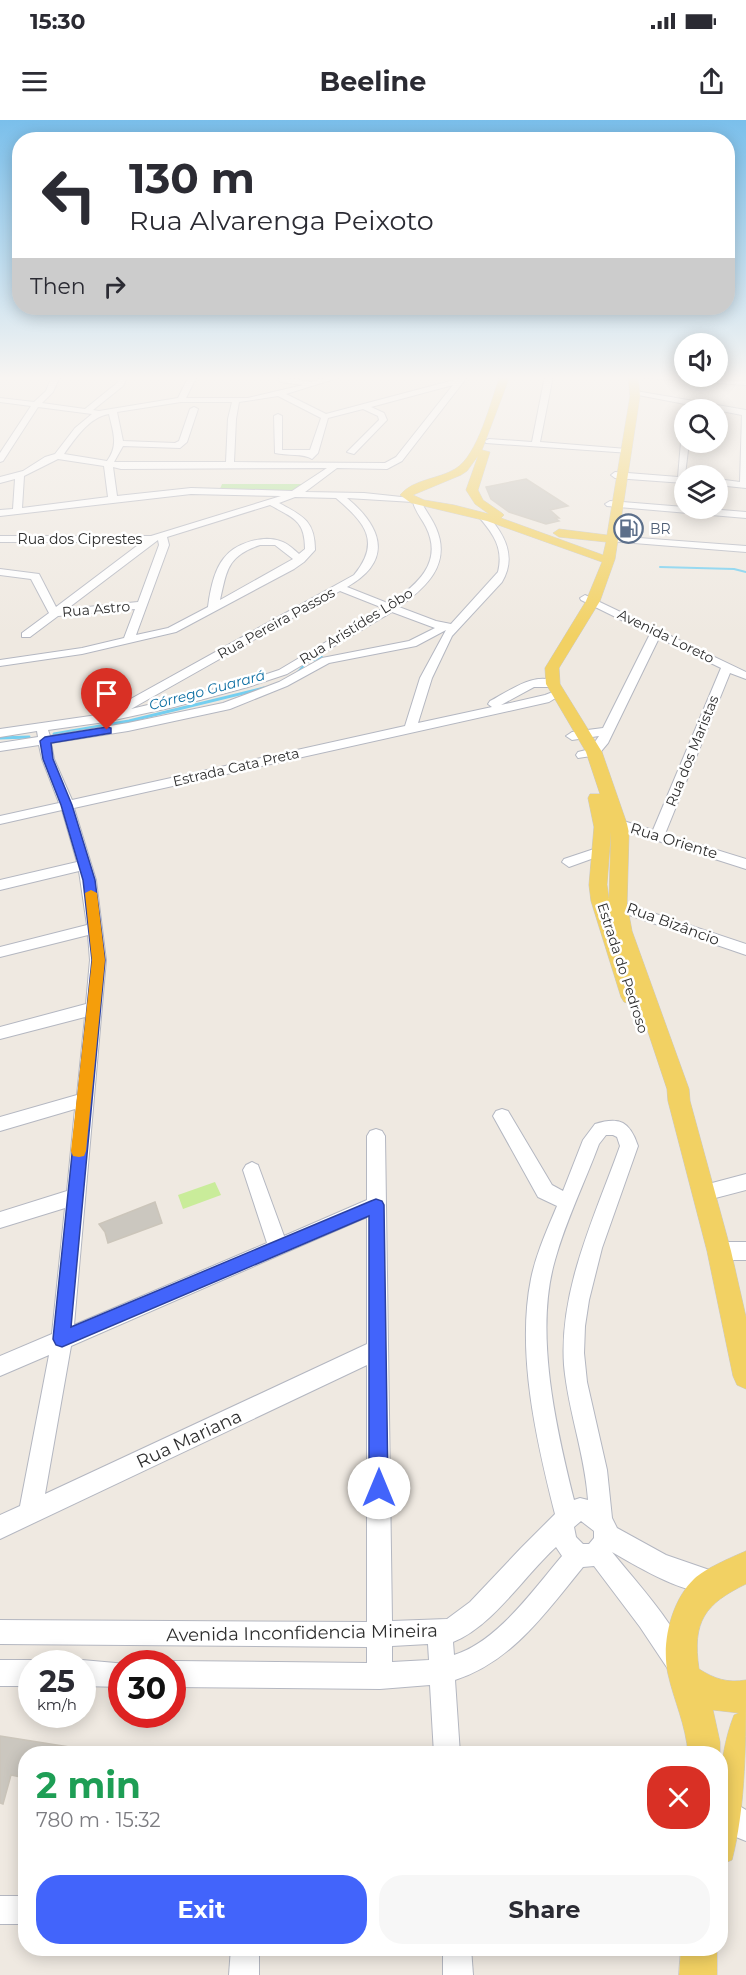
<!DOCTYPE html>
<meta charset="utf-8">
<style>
body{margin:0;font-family:Montserrat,sans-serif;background:#f7f7f7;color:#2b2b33;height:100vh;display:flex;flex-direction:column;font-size:22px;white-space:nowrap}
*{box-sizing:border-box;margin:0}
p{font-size:20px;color:#7c7c81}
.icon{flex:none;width:33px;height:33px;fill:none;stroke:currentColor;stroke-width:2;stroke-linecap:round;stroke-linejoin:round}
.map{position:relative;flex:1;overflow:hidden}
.panel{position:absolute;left:18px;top:1626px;width:710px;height:210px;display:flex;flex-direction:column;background:#fff;border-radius:24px;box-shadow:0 3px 15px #0003}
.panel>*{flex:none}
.guide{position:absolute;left:12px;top:12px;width:723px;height:183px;border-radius:24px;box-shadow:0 3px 15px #0003;background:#fff;color:#2b2b33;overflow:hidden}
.fabs{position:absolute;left:674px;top:213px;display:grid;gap:12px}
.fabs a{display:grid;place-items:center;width:54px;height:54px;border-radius:50%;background:#fff;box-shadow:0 3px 15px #0003;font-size:30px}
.speed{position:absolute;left:18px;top:1530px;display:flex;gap:12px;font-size:30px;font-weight:700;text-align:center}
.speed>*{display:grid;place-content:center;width:78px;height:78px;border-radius:50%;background:#fff;box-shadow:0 3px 15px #0003;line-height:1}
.speed small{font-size:15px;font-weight:400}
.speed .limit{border:9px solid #d22;background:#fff;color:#111}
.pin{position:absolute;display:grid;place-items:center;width:51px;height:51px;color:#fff;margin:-62px -26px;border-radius:50% 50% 50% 0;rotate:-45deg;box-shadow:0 0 6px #0007}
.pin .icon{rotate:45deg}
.me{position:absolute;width:66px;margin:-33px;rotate:0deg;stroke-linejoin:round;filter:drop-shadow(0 0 4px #0008)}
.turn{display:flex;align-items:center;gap:21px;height:126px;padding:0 18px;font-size:27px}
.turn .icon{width:78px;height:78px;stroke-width:2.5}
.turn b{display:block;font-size:42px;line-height:51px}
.then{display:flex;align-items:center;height:57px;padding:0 18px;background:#0003;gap:12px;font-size:22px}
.round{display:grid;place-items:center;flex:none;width:63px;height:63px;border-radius:24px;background:#f7f7f7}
.summary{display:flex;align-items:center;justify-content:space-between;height:102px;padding:0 18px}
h1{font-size:36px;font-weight:700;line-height:45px;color:#1e9e55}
.button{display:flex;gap:12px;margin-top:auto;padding:12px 18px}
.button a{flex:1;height:69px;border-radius:24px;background:#4264fb;color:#fff;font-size:24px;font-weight:700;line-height:69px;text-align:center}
.button a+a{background:#f7f7f7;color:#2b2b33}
.status{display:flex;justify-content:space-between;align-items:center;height:42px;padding:0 30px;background:#fff;direction:ltr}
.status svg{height:16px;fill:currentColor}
header{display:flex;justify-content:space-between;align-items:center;height:78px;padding:0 18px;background:#fff;font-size:27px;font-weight:700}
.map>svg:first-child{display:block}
</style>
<div class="status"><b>15:30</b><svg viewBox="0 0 49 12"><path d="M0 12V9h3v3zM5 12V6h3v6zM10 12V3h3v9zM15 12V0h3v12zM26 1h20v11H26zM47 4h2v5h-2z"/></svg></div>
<header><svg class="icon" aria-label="menu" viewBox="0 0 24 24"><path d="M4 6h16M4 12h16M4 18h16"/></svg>Beeline<svg class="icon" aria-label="share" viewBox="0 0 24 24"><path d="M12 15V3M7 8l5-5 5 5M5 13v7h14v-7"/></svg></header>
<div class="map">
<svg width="746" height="1855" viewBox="0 0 746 1855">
<rect width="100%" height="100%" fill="#efe9e1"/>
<!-- green -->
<polygon fill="#b6e59e" points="222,364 306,364 294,371 220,369"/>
<!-- pitch -->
<polygon fill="#c9ec9a" points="215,1062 221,1075 183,1089 178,1075"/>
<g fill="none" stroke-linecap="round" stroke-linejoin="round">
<!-- stream-far1 -->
<g stroke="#75cff0" stroke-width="2">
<polyline points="660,447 734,449 746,452"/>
<polyline points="296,554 307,542 322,537"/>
<polyline points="258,570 265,568"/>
</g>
<!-- stream -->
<g stroke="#75cff0" stroke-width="3">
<polyline points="54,614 129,601 264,568"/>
<polyline points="0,618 29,617"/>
</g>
</g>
<!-- building -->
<g fill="#cbc7bf" stroke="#cbc5ba" stroke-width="1.5">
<polygon points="526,359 568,386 550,390 559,398 555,398 559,401 546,404 509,392 491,379 486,367"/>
<polygon points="623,403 638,404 638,416 621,414"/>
<polygon points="155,1082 162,1103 108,1123 105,1112 99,1104"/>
<polygon points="0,1616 75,1628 75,1634 26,1634 26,1658 11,1655 3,1684 0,1683"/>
</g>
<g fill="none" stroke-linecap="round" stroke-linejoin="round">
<defs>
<g id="minor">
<path d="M 52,256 L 60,256 L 53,272 L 42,283 L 85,289 L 117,263 L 120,256 L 128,256 L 123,266 L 93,290 L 99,291 L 178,278 L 189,256 L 197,256 L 186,278 L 248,278 L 303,265 L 281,262 L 277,256 L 311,262 L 332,256 L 344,256 L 286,274 L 326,294 L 458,259 L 460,256 L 468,256 L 402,341 L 387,349 L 337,348 L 305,372 L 364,373 L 420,379 C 424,389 432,398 436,408 C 452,445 425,468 399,487 L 436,501 L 451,504 L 498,452 C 504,428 493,413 478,396 L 480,394 L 486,394 C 505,414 517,437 502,462 L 452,516 L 432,558 L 418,603 L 492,587 L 488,584 L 490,581 C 508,572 538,548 559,564 L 553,567 L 534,567 L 501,585 L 545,575 L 558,570 L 564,573 L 549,582 L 74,688 L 96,760 L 106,840 L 74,1205 L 267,1123 L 243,1050 L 246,1045 L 252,1042 L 258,1045 L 284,1116 L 367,1080 L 367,1016 L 370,1011 L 376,1009 L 382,1011 L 385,1016 L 392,1501 L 447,1499 L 470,1482 L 521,1428 L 555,1394 C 537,1323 516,1233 531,1159 C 536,1134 547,1110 557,1086 L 538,1077 L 493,996 L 496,991 L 502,989 L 508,991 L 552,1065 L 563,1071 L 583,1020 L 595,1004 C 620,996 630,1002 638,1026 L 602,1128 L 589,1180 L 585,1206 L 584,1233 L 587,1262 L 607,1350 L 612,1398 L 617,1408 L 666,1435 L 721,1454 L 725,1462 L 721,1470 C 694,1482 637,1446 612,1432 C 639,1465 675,1504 691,1543 L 688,1552 L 679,1555 L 670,1552 L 640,1507 L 594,1446 L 583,1447 C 547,1491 512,1542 455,1560 L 460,1634 L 434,1634 L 430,1565 L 380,1569 L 172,1567 L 172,1544 L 167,1544 L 172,1541 L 367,1543 L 367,1527 L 0,1524 L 0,1500 L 367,1502 L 367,1245 L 0,1419 L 0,1395 L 20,1386 L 49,1235 L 0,1256 L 0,1236 L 52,1214 L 65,1088 L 0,1108 L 0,1092 L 67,1071 L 75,989 L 0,1011 L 0,997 L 77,975 L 85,897 L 0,919 L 0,907 L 86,884 L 90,840 L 88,815 L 0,837 L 0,827 L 87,805 L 79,751 L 0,770 L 0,760 L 77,742 L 62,690 L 0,704 L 0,696 L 59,683 L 42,639 L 39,625 L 0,631 L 0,623 L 38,617 L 37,611 L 0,617 L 0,609 L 118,592 L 116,589 L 118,586 L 354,455 C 382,421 364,402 336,378 L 295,377 L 279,383 C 303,396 315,401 315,430 L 304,442 L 294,449 L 176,512 L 82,534 L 0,546 L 0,540 L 82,528 L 124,518 L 135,489 L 58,496 L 30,517 L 22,517 L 22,513 L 49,493 L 31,459 L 0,455 L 0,449 L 39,454 L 56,487 L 142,422 L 0,422 L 0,416 L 151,416 L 281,376 L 191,374 L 0,396 L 0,390 L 13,389 L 15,359 L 0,363 L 0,357 L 23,351 L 45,337 L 55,334 L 75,308 L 92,294 L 38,287 L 3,341 L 0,342 L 0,333 L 31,286 L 0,282 L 0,278 L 34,282 L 46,271 ZM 453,265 L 396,337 L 385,343 L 234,342 L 236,299 L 239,282 L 278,276 L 321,298 L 310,330 L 282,330 L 282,296 L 278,294 L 274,296 L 275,333 C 287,336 304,333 312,339 L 318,333 L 328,298 L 363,289 L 378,296 L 379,300 L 347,332 L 354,334 L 387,300 L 384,293 L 371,287 ZM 181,282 L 232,282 L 228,299 L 226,342 L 114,342 L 123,326 L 180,328 L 187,322 L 198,289 L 194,287 L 190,289 L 179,321 L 175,323 L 123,321 L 117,292 ZM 109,294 C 113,312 119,325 107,341 L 64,334 C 75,319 89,297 109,294 ZM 58,339 L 104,346 L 108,377 L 22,388 L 24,356 ZM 113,347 L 121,349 L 327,348 L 292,371 L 191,368 L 117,376 ZM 347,378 L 413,382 C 415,391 422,399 426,407 C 444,443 416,465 390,484 L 347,467 C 393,441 383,408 347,378 ZM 270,385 C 293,398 305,400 305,429 L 299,434 C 293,429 288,423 280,421 C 263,415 235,423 224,438 C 214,450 210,471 208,487 L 168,508 L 136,515 L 169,425 L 167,417 ZM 158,420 L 159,425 L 138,482 L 67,489 ZM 260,425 L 275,425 L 293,439 L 220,480 C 227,450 227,436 260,425 ZM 340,471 L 383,488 L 279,550 L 240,563 L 131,589 ZM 392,492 L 435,508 L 409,521 L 322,538 L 279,562 L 223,583 L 128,603 L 50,616 L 48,610 L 105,602 L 174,587 L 248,567 L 287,554 ZM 446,510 L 420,558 L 405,606 L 72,680 L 54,639 L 51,623 L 128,611 L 230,589 L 287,566 L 329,543 L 416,526 ZM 606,1015 L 613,1015 L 617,1017 L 620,1026 C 595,1096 559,1169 564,1245 C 568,1291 585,1334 588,1380 L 580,1378 L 574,1380 C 556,1308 534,1212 555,1140 C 566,1100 585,1062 599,1024 ZM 367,1097 L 367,1224 L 45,1374 L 71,1226 ZM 581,1401 L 594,1411 L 594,1418 L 589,1424 L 583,1424 L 576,1417 L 574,1407 ZM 556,1427 L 562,1436 C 534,1469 497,1522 454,1535 L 453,1522 C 493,1506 524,1456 556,1427 ZM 428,1524 L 429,1540 L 392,1542 L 392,1526 Z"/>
<polygon points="545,256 553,256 540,322 627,329 630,329 630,333 486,323 485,321 489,319 532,322"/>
<polygon points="641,256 746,261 746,265 645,258"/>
<polygon points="630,270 746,290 746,368 717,365 717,359 740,362 742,295 633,274 630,274"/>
<polygon points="684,320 684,322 689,322 684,363 615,358 611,355 615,352 678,357 681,322"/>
<polygon points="610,381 746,392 746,398 607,386 605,384"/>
<polygon points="612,416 746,426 746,432 609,421 609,417"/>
<polygon points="585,475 746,552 746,559 730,553 665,714 746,739 746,749 602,703 600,700 607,696 653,710 721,548 659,518 608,623 598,635 578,638 576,635 578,632 590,629 599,616 572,620 566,616 572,612 603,608 650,514 581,480 580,478"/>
<polygon points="600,727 605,728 607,731 605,734 569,747 562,742 564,739"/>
<polygon points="608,778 746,824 746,835 603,786 601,783 603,780"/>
<polygon points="746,1054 746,1070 704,1081 697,1079 695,1073 697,1067"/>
<polygon points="719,1122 746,1122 746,1140 719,1140 712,1137 709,1131 712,1125"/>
<polygon points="0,1540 32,1540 39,1544 32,1544 32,1566 0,1566"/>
<polygon points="82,1540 127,1544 122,1544 122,1567 82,1566 82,1544 75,1544"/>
<polygon points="723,1676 746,1690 746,1721 736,1717 720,1704 720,1677"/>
<rect x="0" y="1776" width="26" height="28"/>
<polygon points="231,1828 259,1828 259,1855 229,1855"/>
<polygon points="443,1828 471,1828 473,1855 443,1855"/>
</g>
<g id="major">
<path d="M 500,256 L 510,256 L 482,330 L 490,332 L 478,370 L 483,380 L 502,393 L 504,395 L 501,398 L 603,435 L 606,422 L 559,417 L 553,413 L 559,409 L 607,415 L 630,276 L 628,256 L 638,256 L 640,276 L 615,439 L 600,481 L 559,548 L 560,564 L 602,632 L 627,704 L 629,713 L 627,784 L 632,811 L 689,969 L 690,981 L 731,1131 L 746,1197 L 746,1269 L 737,1265 L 733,1256 L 707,1131 L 668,981 L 667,969 L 638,882 L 631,884 L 624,882 L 621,877 L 591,781 L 589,765 L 594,707 L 588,678 L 590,674 L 600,674 L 586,632 L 546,564 L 545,548 L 586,481 L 602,442 L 487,401 L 411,383 L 400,375 C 413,359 439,359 455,349 C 478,336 491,280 500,256 ZM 478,336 L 466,370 L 475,384 L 489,394 L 454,385 L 424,380 L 413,375 L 461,355 L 467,351 ZM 611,712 L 611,713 L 609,779 L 607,765 Z"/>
<path d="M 746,1431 L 746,1464 C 705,1484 692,1501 699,1549 C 715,1559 727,1563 746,1560 C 746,1617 746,1687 732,1740 L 720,1745 C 720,1695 715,1643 734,1595 L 739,1593 L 713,1590 L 720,1622 L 720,1638 L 720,1634 L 688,1634 C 686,1605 674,1581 668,1554 C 661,1524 671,1481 694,1459 C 704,1449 732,1437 746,1431 Z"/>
<polygon points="681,1828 717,1828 717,1855 679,1855"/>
</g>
</defs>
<!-- minor casing -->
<use href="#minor" stroke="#b4b7c1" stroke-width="2"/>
<!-- major casing -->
<use href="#major" stroke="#c9c9c9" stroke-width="1"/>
<!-- minor -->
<use href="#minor" fill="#fff" fill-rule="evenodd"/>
<!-- major -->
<use href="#major" fill="#f2d163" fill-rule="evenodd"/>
</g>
<!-- sky -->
<linearGradient id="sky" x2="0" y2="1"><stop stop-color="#7abfeb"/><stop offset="0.5" stop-color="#f8f5f2"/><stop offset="1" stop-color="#f8f5f2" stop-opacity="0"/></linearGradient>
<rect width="746" height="516" fill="url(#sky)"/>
<!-- route -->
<polygon fill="#4264fb" stroke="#2b41a3" stroke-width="1.5" points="107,607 111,608 111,613 51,623 53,639 72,685 95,760 105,840 71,1207 371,1081 376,1079 382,1081 384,1085 388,1368 385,1375 379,1378 372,1375 369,1368 369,1096 62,1227 56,1225 53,1219 92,840 83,760 61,685 43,639 40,621 45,617"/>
<!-- slow -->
<polygon fill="#f59e0b" points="91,770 97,773 105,840 86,1031 84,1036 79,1037 73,1036 71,1031 92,840 85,773"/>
<!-- icons -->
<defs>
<symbol id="fuel-ring" viewBox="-11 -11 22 22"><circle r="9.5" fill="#fff" stroke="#5c6f8a" stroke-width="1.5"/><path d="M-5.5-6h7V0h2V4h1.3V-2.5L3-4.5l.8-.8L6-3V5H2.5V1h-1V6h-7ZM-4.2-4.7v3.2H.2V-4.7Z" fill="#5c6f8a"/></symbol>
</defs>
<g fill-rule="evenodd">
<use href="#fuel-ring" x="612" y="392" width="33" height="33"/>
</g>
<g text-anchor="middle" stroke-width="5" stroke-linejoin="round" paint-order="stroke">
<!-- far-service labels -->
<g font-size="14" fill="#4e5e75" stroke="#fff" text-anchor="start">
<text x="650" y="414">BR</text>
</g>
<!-- far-street labels -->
<g font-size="14" fill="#2e2e2e" stroke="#fff">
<text x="80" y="424">Rua dos Ciprestes</text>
<text transform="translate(96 489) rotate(-5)" y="5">Rua Astro</text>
<text transform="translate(276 503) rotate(-29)" y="5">Rua Pereira Passos</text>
<text transform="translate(356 506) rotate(-32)" y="5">Rua Aristídes Lôbo</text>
<text transform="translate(666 516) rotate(26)" y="5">Avenida Loreto</text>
<text transform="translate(692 631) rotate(-68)" y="5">Rua dos Maristas</text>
<text transform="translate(236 647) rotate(-13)" y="5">Estrada Cata Preta</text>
<text transform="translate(623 848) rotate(72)" y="5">Estrada do Pedroso</text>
</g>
<!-- far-water labels -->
<g font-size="14" font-style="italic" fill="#0d6fa3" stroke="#fff">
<text transform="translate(207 570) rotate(-15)" y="5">Córrego Guarará</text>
</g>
<!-- street labels -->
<g font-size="15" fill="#2e2e2e" stroke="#fff">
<text transform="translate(674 721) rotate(17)" y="5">Rua Oriente</text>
<text transform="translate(673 804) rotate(20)" y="5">Rua Bizâncio</text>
</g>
<!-- near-street labels -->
<g font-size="18" fill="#2e2e2e" stroke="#fff">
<text transform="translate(189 1319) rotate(-25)" y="6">Rua Mariana</text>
<text transform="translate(302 1513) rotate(-1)" y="6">Avenida Inconfidencia Mineira</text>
</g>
</g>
</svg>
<div class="fabs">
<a><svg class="icon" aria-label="sound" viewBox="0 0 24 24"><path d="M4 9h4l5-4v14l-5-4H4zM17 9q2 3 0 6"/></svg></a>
<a><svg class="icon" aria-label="search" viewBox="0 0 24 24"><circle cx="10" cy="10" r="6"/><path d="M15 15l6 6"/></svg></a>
<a><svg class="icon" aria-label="layers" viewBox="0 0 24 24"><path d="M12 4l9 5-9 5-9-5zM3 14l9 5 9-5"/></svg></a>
</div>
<div class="speed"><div>25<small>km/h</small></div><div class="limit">30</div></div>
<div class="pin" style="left:107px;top:610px;background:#d93025"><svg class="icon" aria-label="arrive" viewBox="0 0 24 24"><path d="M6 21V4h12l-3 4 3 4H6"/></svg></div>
<svg class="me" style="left:379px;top:1368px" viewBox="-20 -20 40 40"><circle r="19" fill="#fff"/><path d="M0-13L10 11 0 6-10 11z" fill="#4264fb"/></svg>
<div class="guide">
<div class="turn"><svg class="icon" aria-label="left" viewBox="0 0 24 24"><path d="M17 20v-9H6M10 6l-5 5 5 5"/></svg><div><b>130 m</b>Rua Alvarenga Peixoto</div></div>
<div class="then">Then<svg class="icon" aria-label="right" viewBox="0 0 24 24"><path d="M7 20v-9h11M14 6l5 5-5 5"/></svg></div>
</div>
<section class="panel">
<div class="summary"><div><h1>2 min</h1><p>780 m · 15:32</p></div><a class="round" style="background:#d93025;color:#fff"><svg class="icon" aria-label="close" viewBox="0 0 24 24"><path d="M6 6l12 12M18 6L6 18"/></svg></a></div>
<div class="button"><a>Exit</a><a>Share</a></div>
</section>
</div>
